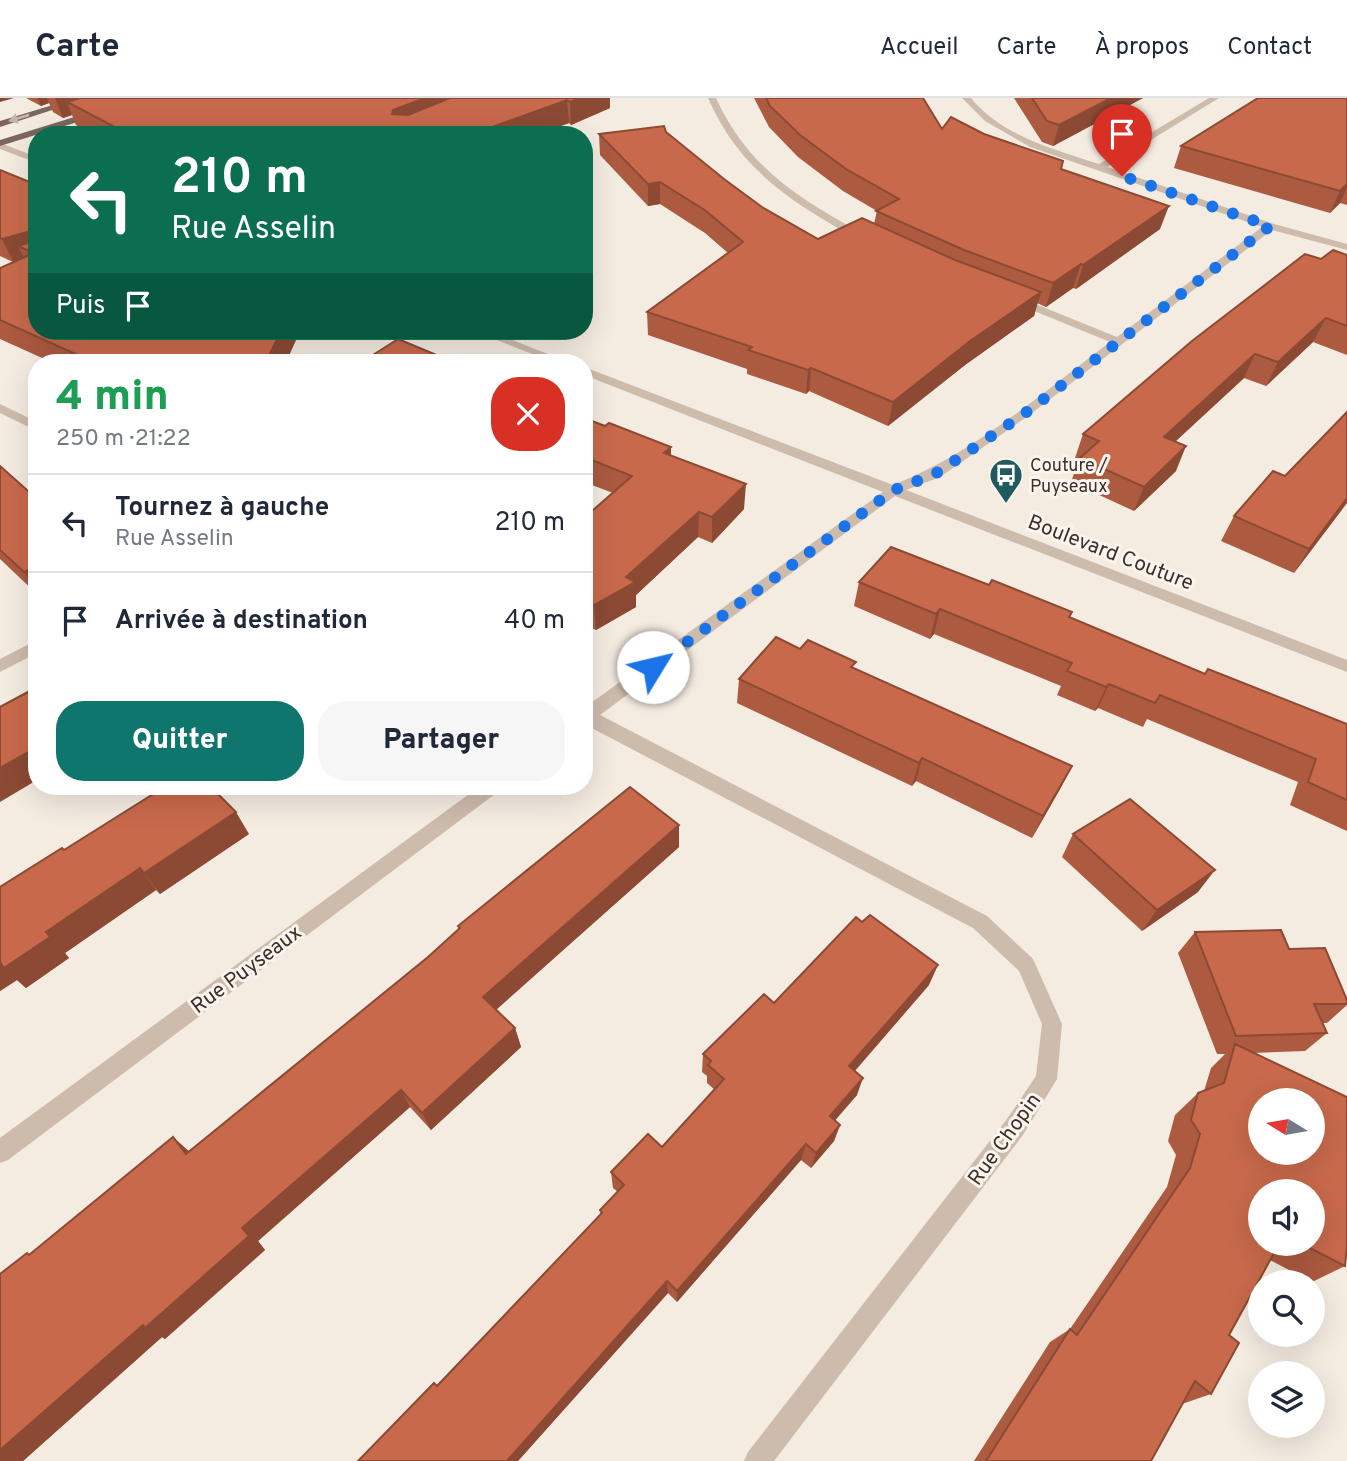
<!DOCTYPE html>
<html lang="fr">
<meta charset="utf-8">
<style>
body{margin:0;font-family:Overpass,sans-serif;background:#f6f6f7;color:#1f2937;height:100vh;display:flex;flex-direction:column;font-size:26px;white-space:nowrap}
*{box-sizing:border-box;margin:0}
p{font-size:23px;color:#747a83}
.icon{flex:none;width:38px;height:38px;fill:none;stroke:currentColor;stroke-width:2;stroke-linecap:round;stroke-linejoin:round}
.map{position:relative;flex:1;overflow:hidden}
.panel{position:absolute;left:28px;top:256px;width:565px;height:441px;display:flex;flex-direction:column;background:#fff;border-radius:28px;box-shadow:0 7px 28px #0002}
.panel>*{flex:none}
.top-card{position:absolute;left:28px;top:28px;width:565px;height:214px;border-radius:28px;box-shadow:0 7px 28px #0002;background:#0b6e4f;color:#fff;overflow:hidden}
.needle{width:46px;rotate:281deg}
.fabs{position:absolute;left:1248px;top:990px;display:grid;gap:14px}
.fabs a{display:grid;place-items:center;width:77px;height:77px;border-radius:50%;background:#fff;box-shadow:0 7px 28px #0002;font-size:35px}
.pin{position:absolute;display:grid;place-items:center;width:60px;height:60px;color:#fff;margin:-72px -30px;border-radius:50% 50% 50% 0;rotate:-45deg;box-shadow:0 0 7px #0007}
.pin .icon{rotate:45deg}
.me{position:absolute;width:77px;margin:-38px;rotate:54deg;stroke-linejoin:round;filter:drop-shadow(0 0 5px #0008)}
.turn{display:flex;align-items:center;gap:24px;height:147px;padding:0 28px;font-size:32px}
.turn .icon{width:91px;height:91px;stroke-width:2.5}
.turn b{display:block;font-size:49px;line-height:60px}
.then{display:flex;align-items:center;height:66px;padding:0 28px;background:#0003;gap:14px;font-size:26px}
.round{display:grid;place-items:center;flex:none;width:74px;height:74px;border-radius:28px;background:#f6f6f7}
.summary{display:flex;align-items:center;justify-content:space-between;height:119px;padding:0 28px}
h1{font-size:42px;font-weight:800;line-height:52px;color:#1e9e55}
.cta{display:flex;gap:14px;margin-top:auto;padding:14px 28px}
.cta a{flex:1;height:80px;border-radius:28px;background:#0f766e;color:#fff;font-size:28px;font-weight:800;line-height:80px;text-align:center}
.cta a+a{background:#f6f6f7;color:#1f2937}
ul{padding:0;list-style:none}
li{display:flex;align-items:center;gap:21px;height:98px;padding:0 28px;border-top:2px solid #e0e1e3}
li div{flex:1}
li b{display:block;font-size:26px}
li em{font-style:normal}
header{display:flex;align-items:center;gap:42px;box-sizing:border-box;height:98px;padding:0 35px;background:#fff;border-bottom:2px solid #e0e1e3}
header strong{font-size:33px}
nav{display:flex;gap:38px;margin-inline-start:auto;font-size:24px}
.map>svg:first-child{display:block}
</style>
<header>
<strong>Carte</strong>
<nav><a>Accueil</a><a>Carte</a><a>À propos</a><a>Contact</a></nav>
</header>
<div class="map">
<svg width="1347" height="1363" viewBox="0 0 1347 1363">
<rect width="100%" height="100%" fill="#f4ebe1"/>
<g fill="none" stroke-linecap="round" stroke-linejoin="round">
<!-- minor -->
<g fill="#cdbbac" fill-rule="evenodd">
<path d="M 708,0 L 716,0 C 748,70 800,102 866,137 L 866,141 C 854,142 841,132 831,126 C 775,93 735,61 708,0 Z"/>
<path d="M 962,0 L 971,0 C 1002,38 1053,51 1099,66 L 1209,0 L 1219,0 L 1107,69 L 1274,126 L 1347,146 L 1347,152 L 1272,132 L 1028,318 L 940,379 L 906,392 L 1347,562 L 1347,574 L 895,398 L 600,617 L 987,818 L 1033,861 L 1062,926 L 1057,981 L 1023,1037 L 774,1363 L 744,1363 L 748,1354 L 1007,1021 L 1036,978 L 1042,926 L 1019,873 L 973,830 L 584,626 L 584,610 L 883,394 L 584,277 L 584,269 L 893,387 C 973,356 1042,295 1110,244 L 1010,203 L 1010,199 L 1018,199 L 1117,239 L 1262,129 L 1030,49 L 985,23 Z"/>
<polygon points="0,45 37,59 37,65 0,51"/>
<polygon points="474,233 490,233 568,264 552,264"/>
<polygon points="0,306 37,324 37,333 0,315"/>
<polygon points="37,542 37,555 0,574 0,561"/>
<polygon points="480,688 502,688 499,693 8,1062 0,1065 0,1040"/>
</g>
<!-- major -->
<g fill="#7d675c" fill-rule="evenodd">
<polygon points="76,0 89,0 0,29 0,23"/>
<polygon points="97,12 100,13 100,17 0,48 0,42"/>
</g>
</g>
<!-- wall -->
<g fill="#ac5a40" fill-rule="evenodd">
<polygon points="26,0 610,0 610,10 571,27 569,25 536,37 95,37 76,27 72,17 63,20 53,14 49,5 41,8"/>
<polygon points="754,0 923,0 942,31 984,36 1061,71 1160,131 1076,191 1073,190 1046,209 1037,205 1034,218 965,267 888,328 809,293 806,296 747,276 747,271 648,237 647,214 728,155 705,135 660,106 648,108 600,57 599,36 666,34 724,81 762,109 818,141 874,126 877,113 843,93 798,59 769,29"/>
<polygon points="1014,0 1143,0 1053,48 1042,44"/>
<polygon points="1347,0 1347,107 1340,105 1330,115 1174,70 1181,48"/>
<polygon points="0,72 37,87 37,233 300,233 286,264 51,264 0,241 0,170 13,164 0,158"/>
<polygon points="1347,157 1347,257 1313,244 1266,288 1244,280 1175,344 1176,373 1134,413 1071,384 1079,362 1075,360 1083,336 1321,161"/>
<polygon points="584,320 671,357 744,411 712,445 698,439 636,497 636,509 596,532 591,530 587,532 584,531 584,420 613,395 584,384"/>
<polygon points="0,368 37,401 37,496 0,461"/>
<polygon points="1285,378 1343,410 1294,475 1221,443 1234,418"/>
<polygon points="859,484 989,487 1072,514 1070,520 1204,576 1347,626 1347,733 1290,707 1298,684 1147,621 1143,629 1098,610 1095,613 1057,597 1061,588 934,536 930,541 854,508"/>
<polygon points="800,551 855,571 1072,668 1060,691 1032,740 916,683 912,688 737,605 739,581"/>
<polygon points="249,736 160,796 156,792 65,855 69,860 26,890 17,882 0,893 0,789"/>
<polygon points="1073,736 1198,794 1142,833 1062,759"/>
<polygon points="679,749 496,912 515,930 521,949 431,1032 410,1009 258,1143 265,1152 165,1241 162,1239 23,1363 0,1363 30,1156 189,1053 428,859 459,830 458,828"/>
<path d="M 1195,834 L 1289,851 L 1347,902 L 1347,907 L 1327,925 L 1323,925 L 1327,935 L 1305,953 L 1253,955 L 1345,1168 L 1312,1184 L 1270,1162 L 1229,1237 L 1211,1296 L 1182,1306 L 1151,1363 L 974,1363 L 1050,1244 L 1070,1231 L 1167,1089 L 1176,1057 L 1168,1043 L 1175,1017 L 1198,995 L 1204,993 L 1211,970 L 1225,956 L 1217,956 L 1178,855 ZM 1312,1094 L 1312,1146 L 1260,1146 Z"/>
<polygon points="929,887 855,973 857,997 835,1022 840,1027 834,1043 811,1070 801,1062 677,1204 668,1195 518,1363 358,1363 437,1287 601,1116 600,1112 618,1094 613,1090 611,1074 662,1049 715,992 707,985 707,978 702,974 703,956 774,905"/>
</g>
<!-- shaded-wall -->
<g fill="#8c4a34">
<polygon points="0,0 14,0 0,4"/>
<polygon points="37,0 47,0 49,5 41,8"/>
<polygon points="55,0 129,0 67,4 72,17 63,20"/>
<polygon points="425,0 487,0 397,37 392,16 393,12"/>
<polygon points="580,0 610,0 610,10 571,27 570,4"/>
<polygon points="1111,0 1143,0 1053,48 1059,27"/>
<polygon points="567,2 569,25 536,37 470,37"/>
<polygon points="660,84 660,106 648,108 648,86"/>
<polygon points="1347,86 1347,90 1340,105 1330,115 1340,93"/>
<polygon points="1169,108 1160,131 1076,191 1083,167"/>
<polygon points="27,134 34,155 18,148 25,162 14,165 2,141"/>
<polygon points="1081,166 1073,190 1046,209 1053,185"/>
<polygon points="1041,194 1034,218 965,267 888,328 893,304 970,243"/>
<polygon points="1326,220 1313,244 1266,288 1278,264"/>
<polygon points="281,233 300,233 286,264 266,264"/>
<polygon points="1255,256 1244,280 1154,363 1164,339"/>
<polygon points="811,270 809,293 806,296 808,272"/>
<polygon points="1186,348 1176,373 1134,413 1144,389"/>
<polygon points="671,349 671,374 664,355"/>
<polygon points="746,386 744,411 712,445 712,419"/>
<polygon points="1347,400 1347,405 1294,475 1309,451"/>
<polygon points="699,414 698,439 636,497 636,509 596,532 594,507"/>
<polygon points="37,468 37,494 24,474"/>
<polygon points="588,504 591,530 587,532 585,507"/>
<polygon points="940,511 934,536 930,541 936,516"/>
<polygon points="1109,586 1098,610 1095,613 1106,589"/>
<polygon points="37,649 37,682 0,704 0,670"/>
<polygon points="922,660 916,683 912,688 919,665"/>
<polygon points="1072,668 1060,691 1032,740 1043,718"/>
<polygon points="236,714 249,736 160,796 144,775"/>
<polygon points="679,727 679,749 489,918 483,899"/>
<polygon points="140,770 156,792 65,855 69,860 26,890 17,882 0,893 0,863 46,834"/>
<polygon points="1215,772 1198,794 1142,833 1157,812"/>
<polygon points="938,867 929,887 843,986 849,968"/>
<polygon points="515,930 521,949 431,1032 422,1015"/>
<polygon points="863,980 857,997 825,1034 830,1018"/>
<polygon points="401,992 410,1009 258,1143 265,1152 165,1241 162,1239 23,1363 0,1363 0,1352 242,1130"/>
<polygon points="840,1027 834,1043 811,1070 816,1055"/>
<polygon points="173,1039 191,1055 186,1056"/>
<polygon points="806,1046 801,1062 677,1204 677,1193"/>
<polygon points="667,1183 668,1195 518,1363 507,1363"/>
</g>
<!-- building -->
<g fill="#c8694b" stroke="#8c4a34" stroke-width="2" fill-rule="evenodd">
<polygon points="80,0 425,0 393,12 392,16 408,17 450,0 580,0 570,4 567,2 470,37 130,37 67,4"/>
<polygon points="766,0 923,0 942,31 951,19 984,36 1063,63 1061,71 1169,108 1083,167 1081,166 1053,185 964,152 876,113 899,101 846,71 800,37 770,8"/>
<polygon points="1032,0 1111,0 1059,27 1047,23"/>
<polygon points="1258,0 1347,0 1347,86 1340,93 1181,48"/>
<polygon points="664,28 666,34 724,81 762,109 818,141 862,120 955,162 1041,194 970,243 893,304 811,270 808,272 748,252 752,249 647,214 743,144 706,113 660,84 648,86 599,36"/>
<polygon points="0,72 37,87 37,233 281,233 266,264 93,264 0,222 0,170 34,155 18,148 28,145 27,134 2,141 0,140"/>
<polygon points="1333,152 1347,157 1347,228 1326,220 1278,264 1255,256 1164,339 1186,348 1144,389 1080,360 1099,343 1083,336 1192,243 1305,156 1321,161"/>
<polygon points="398,241 446,261 443,263 446,264 362,264"/>
<polygon points="1347,314 1347,400 1309,451 1234,418 1273,373 1285,378"/>
<polygon points="584,320 605,328 609,325 671,349 664,355 746,386 712,419 699,414 626,479 635,484 594,507 588,504 584,507 584,420 632,378 584,359"/>
<polygon points="0,368 37,401 37,468 24,474 0,452"/>
<polygon points="891,449 989,487 992,482 1072,514 1069,519 1205,576 1208,571 1347,626 1347,702 1308,684 1316,661 1160,597 1155,605 1109,586 1106,589 1067,573 1072,565 940,511 936,516 859,484"/>
<polygon points="776,539 800,551 808,542 856,564 851,569 1072,668 1043,718 922,660 919,665 739,581"/>
<polygon points="37,589 37,649 0,670 0,609"/>
<polygon points="166,688 210,688 236,714 144,775 140,770 46,834 50,839 4,870 0,864 0,789 62,750 64,752"/>
<polygon points="630,689 679,727 483,899 515,930 422,1015 401,992 242,1130 249,1138 145,1230 143,1227 0,1352 0,1176 27,1155 29,1157 173,1039 186,1056 428,859 460,830 458,828"/>
<polygon points="1130,701 1215,772 1157,812 1073,736"/>
<polygon points="870,817 938,867 849,968 863,980 830,1018 840,1027 816,1055 806,1046 677,1193 667,1183 507,1363 358,1363 434,1285 437,1288 602,1115 600,1112 624,1087 611,1074 648,1036 662,1049 724,981 708,967 711,963 703,956 764,896 774,905 856,819 862,824"/>
<polygon points="1281,832 1289,851 1325,850 1347,902 1347,906 1314,906 1327,935 1236,938 1195,834"/>
<path d="M 1235,946 L 1347,999 L 1347,1148 L 1345,1168 L 1302,1146 L 1312,1146 L 1312,1094 L 1260,1094 L 1260,1146 L 1279,1146 L 1229,1237 L 1239,1245 L 1211,1296 L 1195,1283 L 1151,1363 L 986,1363 L 1070,1231 L 1077,1237 L 1190,1070 L 1200,1036 L 1191,1022 L 1198,995 L 1224,985 ZM 1260,1003 L 1312,1003 L 1312,1055 L 1260,1055 Z"/>
</g>
<!-- one-way arrows -->
<defs><path id="oneway-solid" d="M-6-.8H1V-3.2L6.5 0L1 3.2V.8H-6Z" transform="scale(1.75)"/></defs>
<use fill="#c2b5ac" href="#oneway-solid" transform="translate(19 20) rotate(163)"/>
<g fill="none" stroke-linecap="round" stroke-linejoin="round">
<!-- route -->
<polyline stroke="#1a73e8" stroke-width="12" stroke-dasharray="0 21.6" points="653,569 894,392 935,376 1024,316 1270,128 1122,78"/>
</g>
<!-- icons -->
<defs>
<symbol id="bus-pin" viewBox="-11 -11 22 30"><path d="M0 17L-7.5 6A9.5 9.5 0 1 1 7.5 6Z" fill="#1f5a5e" stroke="#fbf5ee"/><path d="M-5-6H5V4H4V6H2V4H-2V6H-4V4H-5ZM-3.5-4V0h7V-4ZM-3.5 1.2v1.5H-2V1.2ZM2 1.2v1.5H3.5V1.2Z" fill="#fff"/></symbol>
</defs>
<g fill-rule="evenodd">
<use href="#bus-pin" x="987" y="358" width="38" height="52"/>
</g>
<g text-anchor="middle" stroke-width="6" stroke-linejoin="round" paint-order="stroke">
<!-- far-poi labels -->
<g font-size="18" fill="#3b302b" stroke="#fbf5ee" text-anchor="start">
<text x="1030" y="373">Couture /<tspan x="1030" dy="21">Puyseaux</tspan></text>
</g>
<!-- street labels -->
<g font-size="21" fill="#3b302b" stroke="#fbf5ee">
<text transform="translate(1111 454) rotate(21)" y="7">Boulevard Couture</text>
<text transform="translate(246 871) rotate(-37)" y="7">Rue Puyseaux</text>
<text transform="translate(1004 1041) rotate(-54)" y="7">Rue Chopin</text>
</g>
</g>
</svg>
<div class="fabs">
<a><svg class="needle" viewBox="-14 -14 28 28"><path d="M0-13l5 13h-10z" fill="#e53935"/><path d="M0 13l5-13h-10z" fill="#747a83"/></svg></a>
<a><svg class="icon" aria-label="sound" viewBox="0 0 24 24"><path d="M4 9h4l5-4v14l-5-4H4zM17 9q2 3 0 6"/></svg></a>
<a><svg class="icon" aria-label="search" viewBox="0 0 24 24"><circle cx="10" cy="10" r="6"/><path d="M15 15l6 6"/></svg></a>
<a><svg class="icon" aria-label="layers" viewBox="0 0 24 24"><path d="M12 4l9 5-9 5-9-5zM3 14l9 5 9-5"/></svg></a>
</div>
<div class="pin" style="left:1122px;top:78px;background:#d93025"><svg class="icon" aria-label="arrive" viewBox="0 0 24 24"><path d="M6 21V4h12l-3 4 3 4H6"/></svg></div>
<svg class="me" style="left:653px;top:569px" viewBox="-20 -20 40 40"><circle r="19" fill="#fff"/><path d="M0-13L10 11 0 6-10 11z" fill="#1a73e8"/></svg>
<div class="top-card">
<div class="turn"><svg class="icon" aria-label="left" viewBox="0 0 24 24"><path d="M17 20v-9H6M10 6l-5 5 5 5"/></svg><div><b>210 m</b>Rue Asselin</div></div>
<div class="then">Puis<svg class="icon" aria-label="arrive" viewBox="0 0 24 24"><path d="M6 21V4h12l-3 4 3 4H6"/></svg></div>
</div>
<section class="panel">
<div class="summary"><div><h1>4 min</h1><p>250 m · 21:22</p></div><a class="round" style="background:#d93025;color:#fff"><svg class="icon" aria-label="close" viewBox="0 0 24 24"><path d="M6 6l12 12M18 6L6 18"/></svg></a></div>
<ul>
<li><svg class="icon" aria-label="left" viewBox="0 0 24 24"><path d="M17 20v-9H6M10 6l-5 5 5 5"/></svg><div><b>Tournez à gauche</b><p>Rue Asselin</p></div><em>210 m</em></li>
<li><svg class="icon" aria-label="arrive" viewBox="0 0 24 24"><path d="M6 21V4h12l-3 4 3 4H6"/></svg><div><b>Arrivée à destination</b></div><em>40 m</em></li>
</ul>
<div class="cta"><a>Quitter</a><a>Partager</a></div>
</section>
</div>
